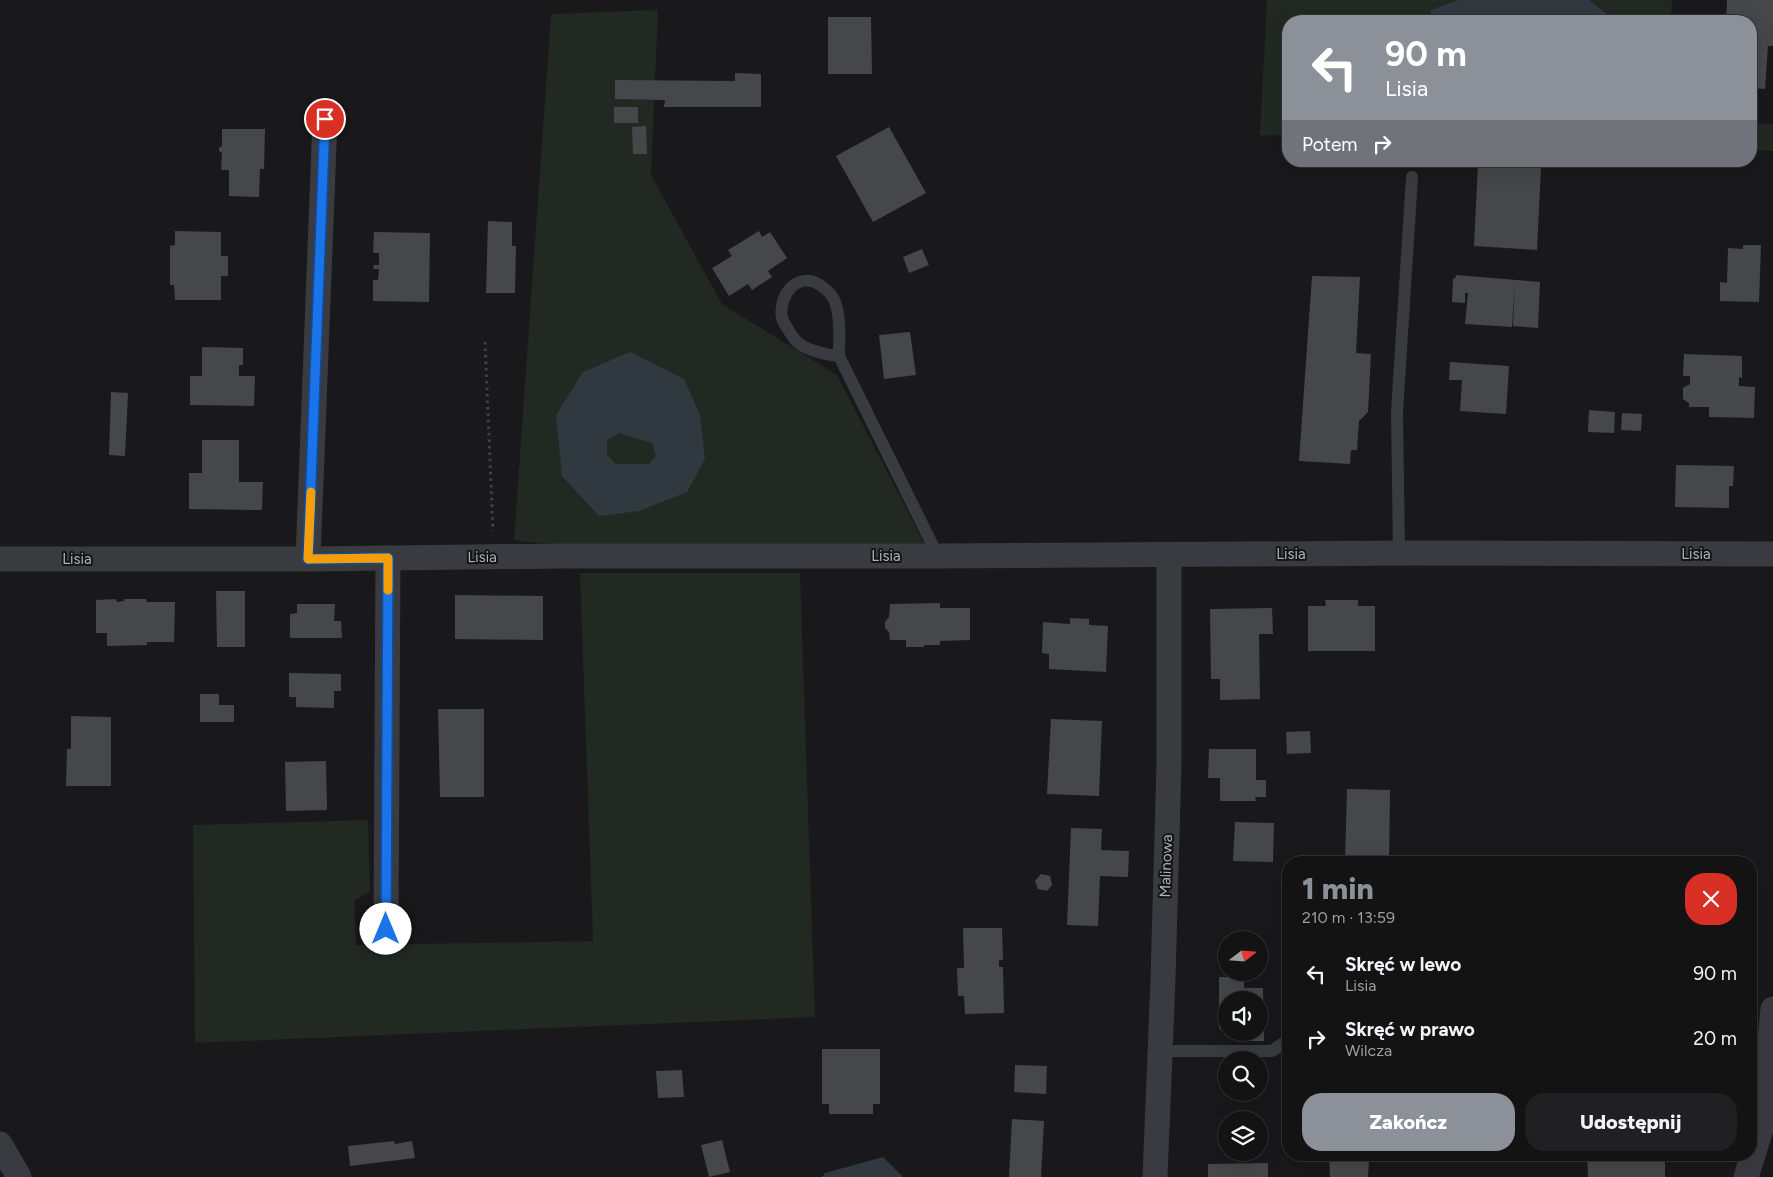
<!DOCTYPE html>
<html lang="pl">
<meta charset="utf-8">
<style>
body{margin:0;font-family:Figtree,sans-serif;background:#202022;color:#f1f3f6;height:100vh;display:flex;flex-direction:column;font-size:19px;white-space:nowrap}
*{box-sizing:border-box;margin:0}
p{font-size:16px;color:#9d9ea0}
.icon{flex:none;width:28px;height:28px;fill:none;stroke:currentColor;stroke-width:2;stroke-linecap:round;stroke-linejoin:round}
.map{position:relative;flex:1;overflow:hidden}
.details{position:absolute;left:1282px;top:856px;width:475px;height:305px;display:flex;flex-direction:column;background:#131314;border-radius:20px;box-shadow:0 5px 20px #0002,0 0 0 1px #323234}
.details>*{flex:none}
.banner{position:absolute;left:1282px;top:15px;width:475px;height:152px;border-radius:20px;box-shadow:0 5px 20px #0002,0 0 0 1px #323234;background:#8c9099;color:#fff;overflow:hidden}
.needle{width:32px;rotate:73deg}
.controls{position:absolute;left:1218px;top:931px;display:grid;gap:10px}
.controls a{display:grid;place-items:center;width:50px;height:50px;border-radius:50%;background:#131314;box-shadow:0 5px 20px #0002,0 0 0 1px #323234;font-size:25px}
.pin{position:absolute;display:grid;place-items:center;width:42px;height:42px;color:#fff;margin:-21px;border:2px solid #fff;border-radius:50%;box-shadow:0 1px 5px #0007}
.me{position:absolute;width:55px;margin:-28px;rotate:0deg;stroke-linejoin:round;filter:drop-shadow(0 0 4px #0008)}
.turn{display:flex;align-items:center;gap:18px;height:105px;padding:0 20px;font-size:22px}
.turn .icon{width:65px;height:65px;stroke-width:2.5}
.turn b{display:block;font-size:35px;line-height:42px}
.then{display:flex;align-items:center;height:48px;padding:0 20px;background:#0003;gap:10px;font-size:19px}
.round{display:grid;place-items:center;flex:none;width:52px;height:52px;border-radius:20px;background:#202022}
.summary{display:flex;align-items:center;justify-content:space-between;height:85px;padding:0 20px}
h1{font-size:30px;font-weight:800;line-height:38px;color:#8c9099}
.action{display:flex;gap:10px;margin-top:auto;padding:10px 20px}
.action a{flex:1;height:58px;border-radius:20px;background:#8c9099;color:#fff;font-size:20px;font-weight:800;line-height:58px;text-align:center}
.action a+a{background:#202022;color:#f1f3f6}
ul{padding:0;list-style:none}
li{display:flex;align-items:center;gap:15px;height:65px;padding:0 20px}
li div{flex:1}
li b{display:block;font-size:19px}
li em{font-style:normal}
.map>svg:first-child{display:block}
</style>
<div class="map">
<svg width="1773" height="1177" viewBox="0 0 1773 1177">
<rect width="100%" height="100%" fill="#19191b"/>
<!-- green -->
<g fill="#212922">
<polygon points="1267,0 1672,0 1671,21 1289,21 1289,136 1260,135"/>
<polygon points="658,10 651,175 722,304 837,375 926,547 579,548 514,540 551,14"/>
<polygon points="1751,123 1773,124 1773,151 1751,150"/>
<polygon points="580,573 800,573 815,1017 195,1043 193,825 368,820 370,891 354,901 356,945 593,941"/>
</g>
<!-- water -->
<g fill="#2f393f" fill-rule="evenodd">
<polygon points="1458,0 1589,0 1616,21 1431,21 1431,10"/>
<path d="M 630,352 L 684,379 L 700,415 L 705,459 L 687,492 L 639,511 L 599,516 L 562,476 L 556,415 L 583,372 ZM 619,433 L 652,443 L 656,456 L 649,464 L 616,464 L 607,455 L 607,440 Z"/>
<polygon points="883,1157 903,1177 822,1177 825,1173"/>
</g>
<!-- building -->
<g fill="#46474b">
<polygon points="1727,0 1773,0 1773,46 1768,46 1765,89 1751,88 1751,21 1726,21"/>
<polygon points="828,17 871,17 872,74 828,74"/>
<polygon points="735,73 761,74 761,107 664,107 665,100 615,99 615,80 735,81"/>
<rect x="614" y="107" width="24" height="16"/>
<polygon points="646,126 647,154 633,154 632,127"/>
<polygon points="889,127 926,193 873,222 836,156"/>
<polygon points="222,129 265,129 264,169 260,169 259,197 229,196 229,170 221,170 222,153 219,151 219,148 222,146"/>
<polygon points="1478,164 1541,168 1537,250 1474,246"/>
<polygon points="488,221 512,222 512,246 516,246 515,293 486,293"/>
<polygon points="175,231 221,232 221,256 228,256 228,276 221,276 221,300 175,300 174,285 170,285 170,246 175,245"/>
<polygon points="759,231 762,237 770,232 787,258 768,271 772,277 752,290 748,284 729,296 712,268 732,256 728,250"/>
<polygon points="374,232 430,233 429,302 373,301 373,280 378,280 379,269 373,269 374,265 379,265 379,253 373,253"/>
<polygon points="1743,245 1761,245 1759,302 1720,301 1720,282 1727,283 1728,248 1743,249"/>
<polygon points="922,249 929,265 909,273 903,257"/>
<polygon points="1456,275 1540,282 1538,328 1513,326 1515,284 1512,327 1465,324 1468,293 1465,293 1465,303 1452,302 1453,278 1455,279"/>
<polygon points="1312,276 1360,277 1356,353 1371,354 1368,412 1359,421 1357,450 1351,450 1350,464 1299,461"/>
<polygon points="910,332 916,375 884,379 879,335"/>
<polygon points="202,347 243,348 243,365 239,365 239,376 255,376 254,406 190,405 190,376 202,376"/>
<polygon points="1684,354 1742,356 1742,378 1739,377 1739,386 1755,387 1754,418 1709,417 1709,407 1689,407 1689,403 1683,399 1683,388 1690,384 1690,376 1683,376"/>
<polygon points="1450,362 1509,366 1506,414 1460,411 1462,380 1449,380"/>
<polygon points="111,392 128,393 125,456 109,455"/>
<polygon points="1589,410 1615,412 1614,433 1588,432"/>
<polygon points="1622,413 1642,414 1641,431 1621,430"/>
<polygon points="202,440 239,440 239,482 263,482 262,510 189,509 189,473 202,473"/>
<polygon points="1676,465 1734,466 1733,486 1729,486 1729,508 1675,507"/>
<polygon points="216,591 245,591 245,647 217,647"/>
<polygon points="455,595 543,596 543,640 455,639"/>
<polygon points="116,599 117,602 124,601 124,599 146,599 147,602 175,602 174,642 147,642 147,645 107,646 107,633 96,633 96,600"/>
<polygon points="1325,600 1358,600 1358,606 1375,606 1375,651 1308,651 1308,606 1326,606"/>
<polygon points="940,603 940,608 970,608 970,640 940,641 940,645 924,645 924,647 906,647 906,640 890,640 889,632 885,628 885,622 889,617 890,604"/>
<polygon points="297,604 335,604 334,621 341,621 342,638 290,638 290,614 297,613"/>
<polygon points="1272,608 1273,634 1259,634 1260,699 1220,700 1220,679 1211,679 1210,609"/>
<polygon points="1070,618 1089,619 1089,625 1108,626 1106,672 1049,669 1049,654 1042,653 1043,622 1070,624"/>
<polygon points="289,673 341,674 341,691 334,691 334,708 296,707 296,697 289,697"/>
<polygon points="200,694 219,694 219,705 234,705 234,722 200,722"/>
<polygon points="438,709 484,709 484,797 440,797"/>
<polygon points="71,716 111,717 111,786 66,786 67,749 71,749"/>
<polygon points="1051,719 1102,721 1099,796 1047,794"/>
<polygon points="1310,731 1311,753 1287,754 1286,732"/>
<polygon points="1209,749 1256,749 1256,780 1266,780 1266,797 1255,797 1256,801 1220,801 1220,778 1208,778"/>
<polygon points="326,761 327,810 286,811 285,762"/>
<polygon points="1347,789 1390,790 1389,862 1345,862"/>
<polygon points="1235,822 1274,823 1273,862 1233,861"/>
<polygon points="1071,828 1102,829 1101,850 1129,851 1128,877 1100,876 1098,926 1067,925"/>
<polygon points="1041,874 1050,876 1052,885 1047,891 1038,889 1035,881"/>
<polygon points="963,928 1002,928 1003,960 999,960 999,967 1003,967 1004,1013 965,1014 964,996 958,996 957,968 964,968"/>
<polygon points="1219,977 1244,977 1244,988 1263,988 1264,1041 1240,1041 1240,1032 1259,1032 1259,1000 1226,1000 1226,1029 1219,1029"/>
<polygon points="822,1049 880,1049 880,1104 873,1104 873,1114 829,1114 829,1104 822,1104"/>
<polygon points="1015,1065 1047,1066 1046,1094 1014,1092"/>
<polygon points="682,1070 684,1097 658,1098 656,1071"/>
<polygon points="1012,1119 1044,1121 1041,1177 1009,1177"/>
<polygon points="722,1140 730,1172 709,1177 701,1145"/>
<polygon points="394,1141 395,1144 412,1141 415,1158 350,1166 348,1146"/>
<polygon points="1329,1155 1382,1155 1382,1160 1369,1160 1368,1177 1330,1177"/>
<polygon points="1587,1155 1665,1156 1665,1177 1588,1177"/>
<polygon points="1268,1163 1268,1177 1208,1177 1208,1164"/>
</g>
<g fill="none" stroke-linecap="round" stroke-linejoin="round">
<!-- path -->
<polyline stroke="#404247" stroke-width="3" stroke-dasharray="2.5 4" stroke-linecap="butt" points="485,342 493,531"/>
<!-- service -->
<g stroke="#3a3b40" stroke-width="12">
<path d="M 839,356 C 826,355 805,350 796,341 C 792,336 784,324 782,318 C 778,294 798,271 820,285 C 826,289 833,295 835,302 C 841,319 839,339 839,356 L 938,556"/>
<polyline points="1399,553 1397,412 1412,177"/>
<polyline points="1159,1051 1272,1051 1289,1039"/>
</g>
<!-- minor -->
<g stroke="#3a3b40" stroke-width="25">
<polyline points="0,559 308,559 563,556 938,556 1409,553 1773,554"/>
<polyline points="308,559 325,119"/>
<polyline points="386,929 388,558"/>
<polyline points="0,1144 19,1177"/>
<polyline points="1155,1177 1163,979 1169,764 1169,555"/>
<polyline points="1746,1177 1761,1129 1773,1009"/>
</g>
</g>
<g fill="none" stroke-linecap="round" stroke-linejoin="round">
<defs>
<polyline id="route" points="325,119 308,559 388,558 386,929"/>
</defs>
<!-- route casing -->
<use href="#route" stroke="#114b97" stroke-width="12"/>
<!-- route -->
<use href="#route" stroke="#1a73e8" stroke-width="9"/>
<!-- slow -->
<polyline stroke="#f59e0b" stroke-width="9" points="311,492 308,559 388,558 388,590"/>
</g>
<g text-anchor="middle" stroke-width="4" stroke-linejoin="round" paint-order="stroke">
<!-- street labels -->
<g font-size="15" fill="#acb1ba" stroke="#141416">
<text x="1291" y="559">Lisia</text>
<text x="1696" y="559">Lisia</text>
<text x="886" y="561">Lisia</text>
<text transform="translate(482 557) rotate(-1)" y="5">Lisia</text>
<text x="77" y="564">Lisia</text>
<text transform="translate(1166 866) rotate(-88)" y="5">Malinowa</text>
</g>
</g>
</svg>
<div class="controls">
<a><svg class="needle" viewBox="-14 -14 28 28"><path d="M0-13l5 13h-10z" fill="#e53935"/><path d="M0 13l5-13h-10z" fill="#9d9ea0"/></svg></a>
<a><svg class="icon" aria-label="sound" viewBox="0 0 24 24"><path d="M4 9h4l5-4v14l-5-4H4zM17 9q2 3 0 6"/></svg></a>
<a><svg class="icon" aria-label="search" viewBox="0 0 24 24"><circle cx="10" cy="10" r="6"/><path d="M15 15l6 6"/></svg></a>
<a><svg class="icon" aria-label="layers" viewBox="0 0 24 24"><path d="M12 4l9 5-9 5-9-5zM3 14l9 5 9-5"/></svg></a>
</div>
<div class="pin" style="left:325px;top:119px;background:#d93025"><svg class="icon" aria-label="arrive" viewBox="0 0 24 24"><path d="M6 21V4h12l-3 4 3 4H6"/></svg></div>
<svg class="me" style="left:386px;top:929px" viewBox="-20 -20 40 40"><circle r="19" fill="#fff"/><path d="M0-13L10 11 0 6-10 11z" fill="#1a73e8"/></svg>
<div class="banner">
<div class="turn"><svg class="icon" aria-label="left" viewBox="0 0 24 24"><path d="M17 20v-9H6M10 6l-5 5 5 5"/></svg><div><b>90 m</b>Lisia</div></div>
<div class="then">Potem<svg class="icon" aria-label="right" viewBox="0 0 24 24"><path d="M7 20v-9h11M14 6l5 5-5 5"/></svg></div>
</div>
<section class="details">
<div class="summary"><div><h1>1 min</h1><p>210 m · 13:59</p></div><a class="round" style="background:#d93025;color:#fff"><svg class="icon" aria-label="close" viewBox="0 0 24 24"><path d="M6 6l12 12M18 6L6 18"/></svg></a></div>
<ul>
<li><svg class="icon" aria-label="left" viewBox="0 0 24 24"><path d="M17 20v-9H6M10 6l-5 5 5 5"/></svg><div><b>Skręć w lewo</b><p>Lisia</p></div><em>90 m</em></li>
<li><svg class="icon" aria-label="right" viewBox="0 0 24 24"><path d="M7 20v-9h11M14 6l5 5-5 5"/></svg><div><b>Skręć w prawo</b><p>Wilcza</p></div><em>20 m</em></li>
</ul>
<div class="action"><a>Zakończ</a><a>Udostępnij</a></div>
</section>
</div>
